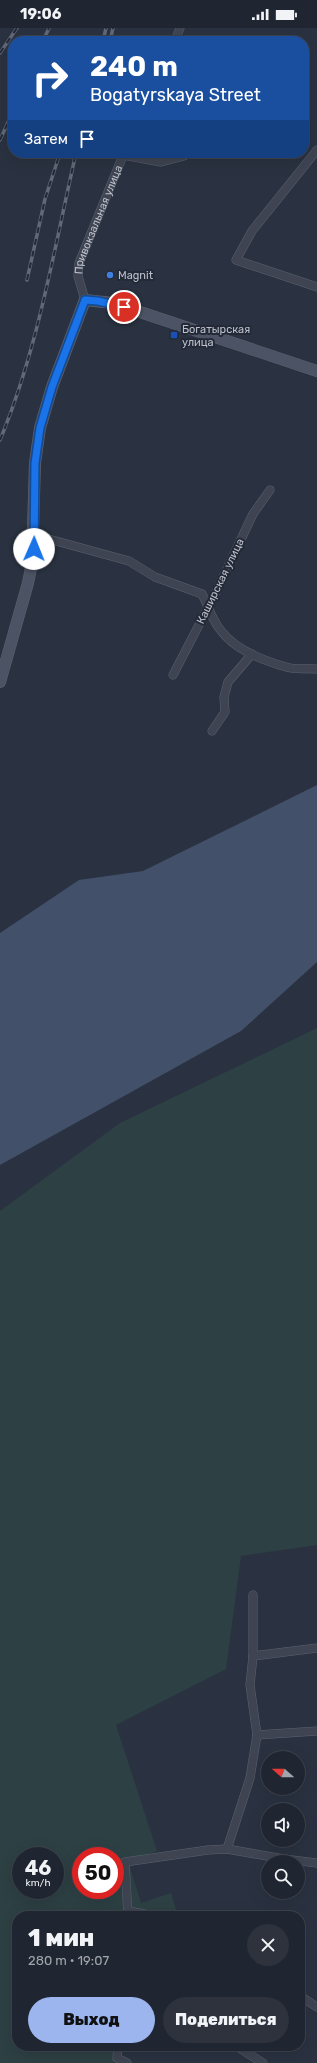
<!DOCTYPE html>
<html lang="ru">
<meta charset="utf-8">
<style>
body{margin:0;font-family:Rubik,sans-serif;background:#2d323d;color:#f1f3f6;height:100vh;display:flex;flex-direction:column;font-size:15px;white-space:nowrap}
*{box-sizing:border-box;margin:0}
p{font-size:13px;color:#a2a5ab}
.icon{flex:none;width:22px;height:22px;fill:none;stroke:currentColor;stroke-width:2;stroke-linecap:round;stroke-linejoin:round}
.map{position:relative;flex:1;overflow:hidden}
.sheet{position:absolute;left:12px;top:1883px;width:293px;height:140px;display:flex;flex-direction:column;background:#202631;border-radius:16px;box-shadow:0 4px 16px #0002,0 0 0 1px #3d434d}
.sheet>*{flex:none}
.top-card{position:absolute;left:8px;top:8px;width:301px;height:122px;border-radius:16px;box-shadow:0 4px 16px #0002,0 0 0 1px #3d434d;background:#1a4fa0;color:#fff;overflow:hidden}
.needle{width:26px;rotate:291deg}
.tools{position:absolute;left:261px;top:1723px;display:grid;gap:8px}
.tools a{display:grid;place-items:center;width:44px;height:44px;border-radius:50%;background:#202631;box-shadow:0 4px 16px #0002,0 0 0 1px #3d434d;font-size:20px}
.speed{position:absolute;left:12px;top:1819px;display:flex;gap:8px;font-size:20px;font-weight:700;text-align:center}
.speed>*{display:grid;place-content:center;width:52px;height:52px;border-radius:50%;background:#202631;box-shadow:0 4px 16px #0002,0 0 0 1px #3d434d;line-height:1}
.speed small{font-size:10px;font-weight:400}
.speed .limit{border:6px solid #d22;background:#fff;color:#111}
.pin{position:absolute;display:grid;place-items:center;width:34px;height:34px;color:#fff;margin:-17px;border:2px solid #fff;border-radius:50%;box-shadow:0 1px 4px #0007}
.me{position:absolute;width:44px;margin:-22px;rotate:1deg;stroke-linejoin:round;filter:drop-shadow(0 0 3px #0008)}
.turn{display:flex;align-items:center;gap:14px;height:84px;padding:0 16px;font-size:18px}
.turn .icon{width:52px;height:52px;stroke-width:2.5}
.turn b{display:block;font-size:28px;line-height:34px}
.then{display:flex;align-items:center;height:38px;padding:0 16px;background:#0003;gap:8px;font-size:15px}
.round{display:grid;place-items:center;flex:none;width:42px;height:42px;border-radius:21px;background:#2d323d}
.summary{display:flex;align-items:center;justify-content:space-between;height:68px;padding:0 16px}
h1{font-size:24px;font-weight:800;line-height:30px}
.button{display:flex;gap:8px;margin-top:auto;padding:8px 16px}
.button a{flex:1;height:46px;border-radius:24px;background:#9cb5ef;color:#111;font-size:16px;font-weight:800;line-height:46px;text-align:center}
.button a+a{background:#2d323d;color:#f1f3f6}
.status{display:flex;justify-content:space-between;align-items:center;height:28px;padding:0 20px;background:#202631;direction:ltr}
.status svg{height:11px;fill:currentColor}
.map>svg:first-child{display:block}
</style>
<div class="status"><b>19:06</b><svg viewBox="0 0 49 12"><path d="M0 12V9h3v3zM5 12V6h3v6zM10 12V3h3v9zM15 12V0h3v12zM26 1h20v11H26zM47 4h2v5h-2z"/></svg></div>
<div class="map">
<svg width="317" height="2035" viewBox="0 0 317 2035">
<rect width="100%" height="100%" fill="#2a3241"/>
<!-- green -->
<path fill="#2d4043" fill-rule="evenodd" d="M 317,1000 L 317,1517 L 241,1528 L 226,1641 L 116,1697 L 157,1823 L 128,1833 L 141,1875 L 171,1865 L 178,1888 L 17,1888 L 17,2018 L 130,2018 L 116,2023 L 113,2035 L 0,2035 L 0,1183 L 120,1095 ZM 21,1828 L 55,1828 L 55,1862 L 21,1862 ZM 81,1828 L 115,1828 L 115,1862 L 81,1862 Z"/>
<!-- water -->
<polygon fill="#43506a" points="317,757 317,934 241,1003 0,1137 0,905 79,852 143,843"/>
<g fill="none" stroke-linecap="round" stroke-linejoin="round">
<defs>
<g id="street">
<polyline points="175,13 180,0"/>
<polyline points="317,122 252,203 236,232 317,259"/>
<polyline points="123,127 161,134 184,128 187,125"/>
<path id="s1" d="M 85,272 L 78,248 L 79,235 L 124,125"/>
<path d="M 34,507 L 129,533 L 155,549 L 202,566 C 209,579 212,593 222,604 C 236,622 265,633 286,639 C 295,642 307,640 317,641"/>
<polyline points="173,647 215,566 253,486 270,462"/>
<polyline points="212,703 225,684 224,669 228,654 252,626"/>
<polyline points="253,1628 317,1620"/>
<polyline points="257,1707 317,1703"/>
<polyline points="227,1821 250,1750 257,1707 250,1657 253,1628 253,1567"/>
<polyline points="129,1883 154,1888"/>
<polyline points="128,1888 125,1834 208,1822 227,1821 284,1831 317,1835"/>
<polyline points="300,1968 317,1979"/>
<polyline points="118,2018 117,2030 127,2035"/>
<polyline points="236,2018 263,2035"/>
</g>
<polyline id="secondary" points="0,654 28,555 32,535 35,435 40,400 52,359 85,272 113,275 317,343"/>
</defs>
<!-- street casing -->
<use href="#street" stroke="#5c626f" stroke-width="9"/>
<!-- secondary casing -->
<use href="#secondary" stroke="#5c626f" stroke-width="12"/>
<!-- street -->
<use href="#street" stroke="#3e4451" stroke-width="8"/>
<!-- secondary -->
<use href="#secondary" stroke="#4c5364" stroke-width="11"/>
<defs>
<g id="rail">
<polyline points="43,13 49,0"/>
<polyline points="103,13 106,0"/>
<polyline points="110,13 113,0"/>
<polyline points="0,25 17,0"/>
<polyline points="0,112 13,83"/>
<polyline points="27,252 45,171 60,125"/>
<path d="M 0,412 C 38,321 54,221 76,125"/>
</g>
</defs>
<!-- rail casing -->
<use href="#rail" stroke="#616878" stroke-width="3.5"/>
<!-- rail -->
<use href="#rail" stroke="#232937" stroke-width="2" stroke-dasharray="6" stroke-linecap="butt"/>
</g>
<g fill="none" stroke-linecap="round" stroke-linejoin="round">
<defs>
<polyline id="route" points="34,521 35,435 40,400 52,359 85,272 98,273 124,279"/>
</defs>
<!-- route casing -->
<use href="#route" stroke="#114b97" stroke-width="10"/>
<!-- route -->
<use href="#route" stroke="#1a73e8" stroke-width="7"/>
</g>
<!-- markers -->
<circle fill="#3f7fe0" stroke="#232937" stroke-width="1.5" cx="110" cy="247" r="4"/>
<rect fill="#1a4fb4" stroke="#232937" stroke-width="1.5" x="170" y="303" width="8" height="8" rx="2"/>
<g text-anchor="middle" stroke-width="4" stroke-linejoin="round" paint-order="stroke">
<!-- street labels -->
<g font-size="11" fill="#bbc0cb" stroke="#232937">
<text dy="4" stroke="none"><textPath href="#s1" startOffset="85">Привокзальная улица</textPath></text>
<text transform="translate(220 553) rotate(-64)" y="4">Каширская улица</text>
</g>
<!-- poi labels -->
<g font-size="11" fill="#bbc0cb" stroke="#232937" text-anchor="start">
<text x="118" y="251">Magnit</text>
<text x="182" y="305">Богатырская<tspan x="182" dy="13">улица</tspan></text>
</g>
</g>
</svg>
<div class="tools">
<a><svg class="needle" viewBox="-14 -14 28 28"><path d="M0-13l5 13h-10z" fill="#e53935"/><path d="M0 13l5-13h-10z" fill="#a2a5ab"/></svg></a>
<a><svg class="icon" aria-label="sound" viewBox="0 0 24 24"><path d="M4 9h4l5-4v14l-5-4H4zM17 9q2 3 0 6"/></svg></a>
<a><svg class="icon" aria-label="search" viewBox="0 0 24 24"><circle cx="10" cy="10" r="6"/><path d="M15 15l6 6"/></svg></a>
</div>
<div class="speed"><div>46<small>km/h</small></div><div class="limit">50</div></div>
<div class="pin" style="left:124px;top:279px;background:#d93025"><svg class="icon" aria-label="arrive" viewBox="0 0 24 24"><path d="M6 21V4h12l-3 4 3 4H6"/></svg></div>
<svg class="me" style="left:34px;top:521px" viewBox="-20 -20 40 40"><circle r="19" fill="#fff"/><path d="M0-13L10 11 0 6-10 11z" fill="#1a73e8"/></svg>
<div class="top-card">
<div class="turn"><svg class="icon" aria-label="right" viewBox="0 0 24 24"><path d="M7 20v-9h11M14 6l5 5-5 5"/></svg><div><b>240 m</b>Bogatyrskaya Street</div></div>
<div class="then">Затем<svg class="icon" aria-label="arrive" viewBox="0 0 24 24"><path d="M6 21V4h12l-3 4 3 4H6"/></svg></div>
</div>
<section class="sheet">
<div class="summary"><div><h1>1 мин</h1><p>280 m · 19:07</p></div><a class="round"><svg class="icon" aria-label="close" viewBox="0 0 24 24"><path d="M6 6l12 12M18 6L6 18"/></svg></a></div>
<div class="button"><a>Выход</a><a>Поделиться</a></div>
</section>
</div>
